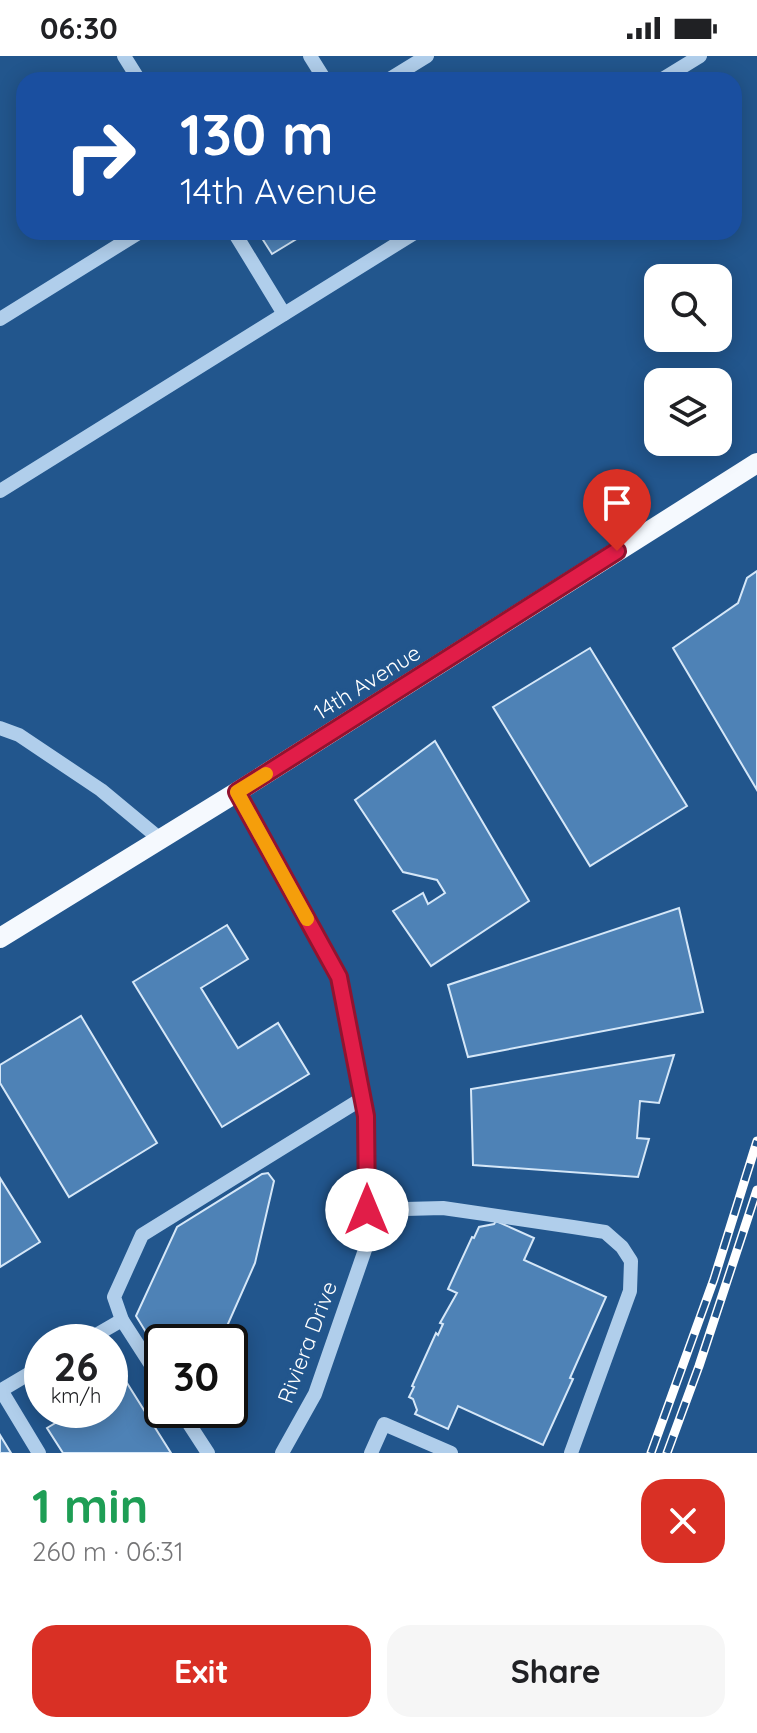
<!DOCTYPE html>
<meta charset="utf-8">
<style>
body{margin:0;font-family:Quicksand,sans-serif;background:#f6f6f6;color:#202124;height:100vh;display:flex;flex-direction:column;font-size:30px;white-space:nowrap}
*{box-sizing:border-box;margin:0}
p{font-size:26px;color:#757577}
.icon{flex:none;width:44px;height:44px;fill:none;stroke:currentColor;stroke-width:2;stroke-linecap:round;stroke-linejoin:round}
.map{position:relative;height:1397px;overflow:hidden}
.side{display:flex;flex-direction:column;background:#fff;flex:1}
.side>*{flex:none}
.banner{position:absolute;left:16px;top:16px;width:726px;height:168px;border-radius:24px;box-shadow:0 4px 20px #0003;background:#1a4fa0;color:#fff;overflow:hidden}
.tools{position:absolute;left:644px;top:208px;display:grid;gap:16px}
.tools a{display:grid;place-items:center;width:88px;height:88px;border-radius:16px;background:#fff;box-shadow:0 4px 20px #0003;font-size:40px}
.speed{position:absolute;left:24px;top:1268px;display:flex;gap:16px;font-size:40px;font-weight:700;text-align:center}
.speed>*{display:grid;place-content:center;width:104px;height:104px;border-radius:50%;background:#fff;box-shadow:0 4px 20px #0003;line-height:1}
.speed small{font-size:20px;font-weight:400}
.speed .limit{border:4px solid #111;border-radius:12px;background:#fff;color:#111}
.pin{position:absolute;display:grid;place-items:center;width:68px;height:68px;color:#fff;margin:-82px -34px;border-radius:50% 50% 50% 0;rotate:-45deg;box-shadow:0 0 8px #0007}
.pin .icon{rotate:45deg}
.me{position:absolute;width:88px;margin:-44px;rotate:0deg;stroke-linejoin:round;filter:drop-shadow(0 0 6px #0008)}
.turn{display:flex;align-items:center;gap:28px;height:168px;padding:0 32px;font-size:36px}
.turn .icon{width:104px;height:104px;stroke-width:2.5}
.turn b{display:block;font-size:56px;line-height:68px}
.round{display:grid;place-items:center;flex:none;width:84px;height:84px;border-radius:24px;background:#f6f6f6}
.overview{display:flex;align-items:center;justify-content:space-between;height:136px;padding:0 32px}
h1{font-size:48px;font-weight:800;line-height:60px;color:#1e9e55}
.cta{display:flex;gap:16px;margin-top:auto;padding:16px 32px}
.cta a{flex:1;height:92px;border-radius:24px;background:#d93025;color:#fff;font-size:32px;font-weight:800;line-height:92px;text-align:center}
.cta a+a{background:#f6f6f6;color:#202124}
.status{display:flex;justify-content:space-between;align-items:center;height:56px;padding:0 40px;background:#fff;direction:ltr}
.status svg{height:22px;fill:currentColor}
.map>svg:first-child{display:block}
</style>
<div class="status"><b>06:30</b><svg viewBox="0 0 49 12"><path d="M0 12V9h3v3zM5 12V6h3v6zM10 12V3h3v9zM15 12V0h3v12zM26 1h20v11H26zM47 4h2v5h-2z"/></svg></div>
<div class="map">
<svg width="757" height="1397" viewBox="0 0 757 1397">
<rect width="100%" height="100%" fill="#22568d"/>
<!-- building -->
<g fill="#4e82b6" stroke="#d5e7f8" stroke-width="2">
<polygon points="258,176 308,176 272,198"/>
<polygon points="757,515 757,734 673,592 738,547 747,522"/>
<polygon points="590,592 687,750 590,810 493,651"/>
<polygon points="435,685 529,845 431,910 393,855 423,837 428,848 445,837 437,824 403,816 355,744"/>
<polygon points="679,852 703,956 468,1001 448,929"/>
<polygon points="227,869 248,903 201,932 238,992 278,967 309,1018 222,1071 133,926"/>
<polygon points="81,960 157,1087 69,1141 0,1027 0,1009"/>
<polygon points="674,999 659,1047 640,1045 637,1082 649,1083 638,1121 473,1109 471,1033"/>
<polygon points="268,1117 274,1125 255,1207 220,1286 162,1286 162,1302 136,1260 177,1171 262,1118"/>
<polygon points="0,1122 40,1186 0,1211"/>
<polygon points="496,1165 534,1182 524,1204 606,1241 570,1322 573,1323 543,1389 458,1350 448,1373 415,1358 417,1354 413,1343 409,1341 414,1331 412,1330 436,1277 438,1279 443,1268 440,1267 457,1237 448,1233 472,1181 474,1182 479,1171 494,1168"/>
<polygon points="110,1300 171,1397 63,1397 47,1372 62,1363 56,1354 110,1354"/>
<polygon points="0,1379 11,1397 0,1397"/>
</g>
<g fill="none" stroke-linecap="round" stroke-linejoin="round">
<!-- minor -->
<g stroke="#b0ceeb" stroke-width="14">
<polyline points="124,0 139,24"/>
<polyline points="310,0 325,24"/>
<polyline points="388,24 427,0"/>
<polyline points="661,24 700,0"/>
<polyline points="234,176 284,258"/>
<polyline points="0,263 140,176"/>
<polyline points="0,435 416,176"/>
<polyline points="0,672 19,679 101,734 160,783"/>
<polyline points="237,736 339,921 366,1060 367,1188 315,1338 282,1397"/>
<polyline points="367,1154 443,1152 573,1171 605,1176 622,1191 631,1205 630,1235 571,1397"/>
<polyline points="84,1286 122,1264"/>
<polyline points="162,1326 122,1264 114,1241 142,1179 363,1042"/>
<polyline points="1,1334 39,1397"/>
<polyline points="0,1335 42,1310"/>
<polyline points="180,1354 208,1397"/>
<polyline points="371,1397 384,1368 451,1397"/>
</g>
<!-- major -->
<polyline stroke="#f5f9fe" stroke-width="20" points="0,882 237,736 757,407"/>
<defs>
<g id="rail">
<polyline points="651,1397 714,1223 757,1085"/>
<polyline points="667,1397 699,1310 757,1134"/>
</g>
</defs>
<!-- rail casing -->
<use href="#rail" stroke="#fff" stroke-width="9"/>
<!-- rail -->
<use href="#rail" stroke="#22568d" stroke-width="6" stroke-dasharray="18" stroke-linecap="butt"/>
</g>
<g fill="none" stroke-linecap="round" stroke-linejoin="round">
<defs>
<polyline id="route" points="367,1154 366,1060 339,921 237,736 617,495"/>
</defs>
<!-- route casing -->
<use href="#route" stroke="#92132f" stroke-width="20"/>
<!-- route -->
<use href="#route" stroke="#e11d48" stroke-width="14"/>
<!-- slow -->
<polyline stroke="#f59e0b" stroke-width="14" points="266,718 237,736 307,863"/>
</g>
<g text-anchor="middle" stroke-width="8" stroke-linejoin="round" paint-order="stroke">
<!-- street labels -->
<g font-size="22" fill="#fff" stroke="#22568d">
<text transform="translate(367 626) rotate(-32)" y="8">14th Avenue</text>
<text transform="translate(307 1286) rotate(-69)" y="8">Riviera Drive</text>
</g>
</g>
</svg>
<div class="tools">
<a><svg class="icon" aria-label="search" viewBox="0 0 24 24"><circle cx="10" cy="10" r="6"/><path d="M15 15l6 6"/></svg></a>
<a><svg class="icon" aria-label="layers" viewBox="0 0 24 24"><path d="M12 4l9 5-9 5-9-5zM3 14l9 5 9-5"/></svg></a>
</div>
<div class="speed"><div>26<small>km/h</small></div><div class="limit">30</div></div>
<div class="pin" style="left:617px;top:495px;background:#d93025"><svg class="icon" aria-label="arrive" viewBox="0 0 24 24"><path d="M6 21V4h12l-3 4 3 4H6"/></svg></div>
<svg class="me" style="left:367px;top:1154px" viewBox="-20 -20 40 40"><circle r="19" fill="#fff"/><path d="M0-13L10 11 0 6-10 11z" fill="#e11d48"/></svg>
<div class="banner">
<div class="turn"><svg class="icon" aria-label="right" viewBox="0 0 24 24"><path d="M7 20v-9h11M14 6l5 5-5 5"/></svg><div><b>130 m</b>14th Avenue</div></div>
</div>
</div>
<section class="side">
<div class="overview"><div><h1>1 min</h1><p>260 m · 06:31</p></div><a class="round" style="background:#d93025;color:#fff"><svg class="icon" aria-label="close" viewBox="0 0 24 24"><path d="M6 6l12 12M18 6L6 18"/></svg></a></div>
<div class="cta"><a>Exit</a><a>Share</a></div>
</section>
